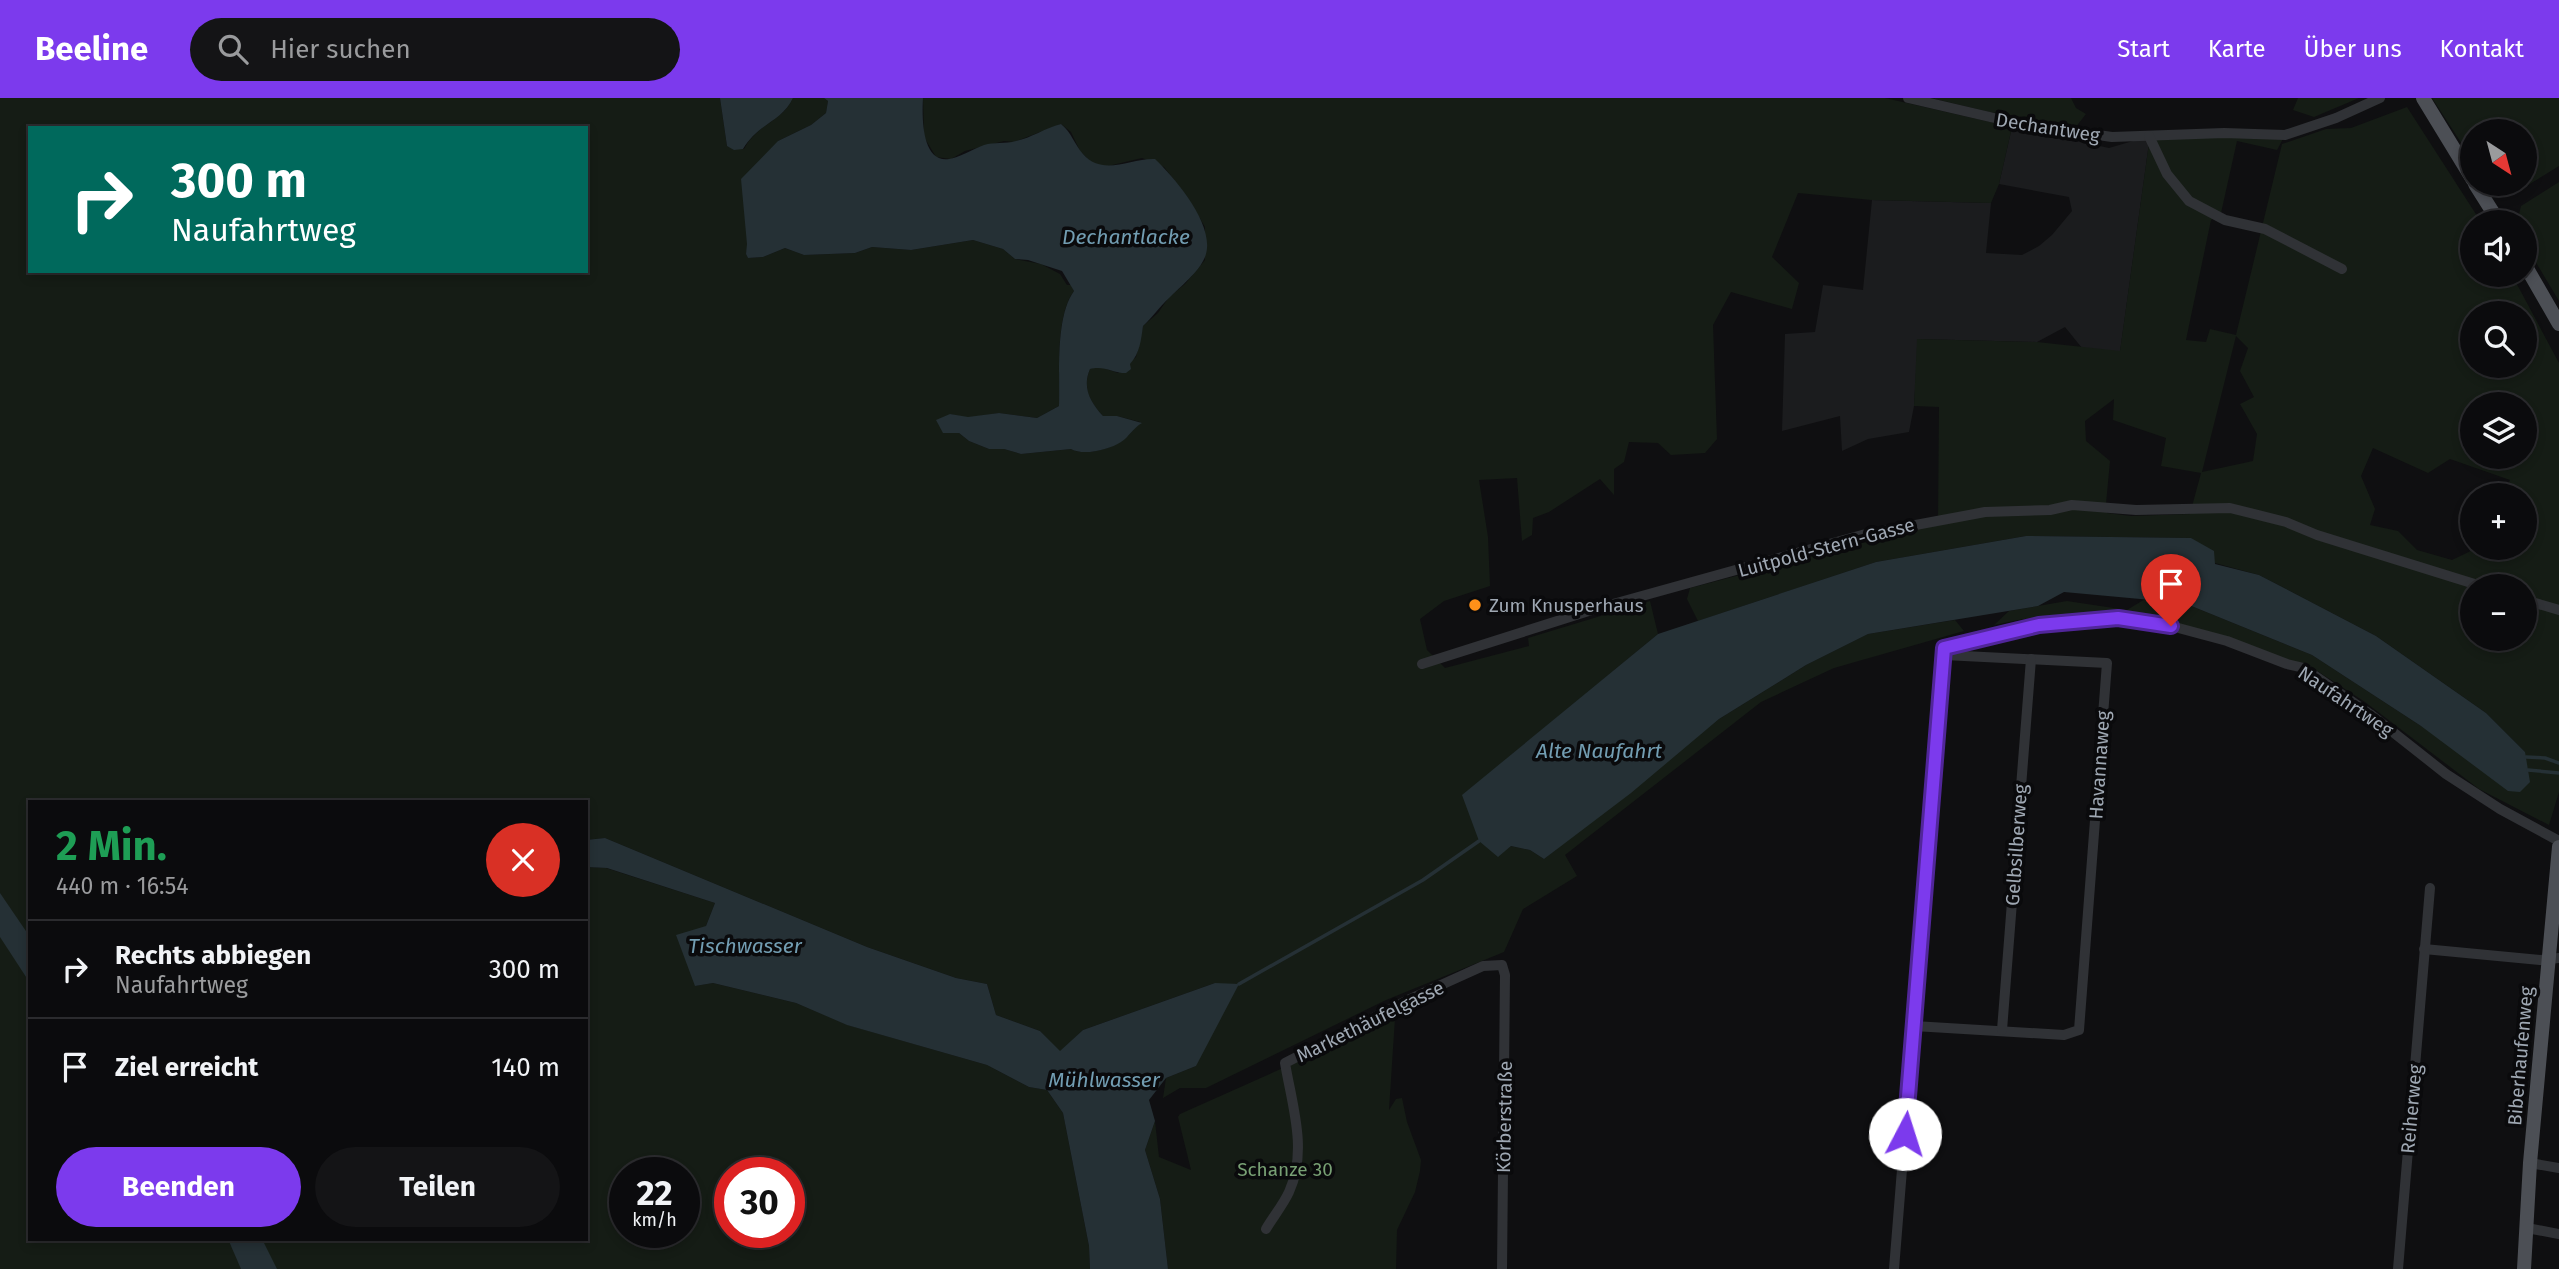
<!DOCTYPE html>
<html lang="de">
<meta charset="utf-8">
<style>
body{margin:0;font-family:"Fira Sans",sans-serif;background:#141416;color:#f1f3f6;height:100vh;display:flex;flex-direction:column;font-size:26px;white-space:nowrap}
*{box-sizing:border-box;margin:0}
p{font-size:23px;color:#9a9b9d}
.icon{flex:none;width:38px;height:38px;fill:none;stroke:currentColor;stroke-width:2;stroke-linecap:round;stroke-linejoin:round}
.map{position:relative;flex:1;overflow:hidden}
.side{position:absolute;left:28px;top:702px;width:560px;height:441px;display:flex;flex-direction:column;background:#0b0b0d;border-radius:0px;box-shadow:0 4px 10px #0003,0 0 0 2px #2b2b2e}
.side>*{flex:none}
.hud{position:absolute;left:28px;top:28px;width:560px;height:147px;border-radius:0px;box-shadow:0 4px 10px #0003,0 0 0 2px #2b2b2e;background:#00695c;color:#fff;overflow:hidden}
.needle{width:46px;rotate:144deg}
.fabs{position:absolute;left:2460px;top:21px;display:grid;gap:14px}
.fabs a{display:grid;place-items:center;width:77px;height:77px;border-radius:50%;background:#0b0b0d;box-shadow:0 4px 10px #0003,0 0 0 2px #2b2b2e;font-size:35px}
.speed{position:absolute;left:609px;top:1059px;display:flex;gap:14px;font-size:35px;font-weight:700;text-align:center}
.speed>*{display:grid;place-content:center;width:91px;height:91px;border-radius:50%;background:#0b0b0d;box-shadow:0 4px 10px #0003,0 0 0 2px #2b2b2e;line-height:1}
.speed small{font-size:18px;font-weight:400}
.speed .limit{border:10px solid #d22;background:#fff;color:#111}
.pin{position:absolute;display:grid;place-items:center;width:60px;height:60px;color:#fff;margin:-72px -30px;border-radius:50% 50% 50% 0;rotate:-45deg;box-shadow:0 0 7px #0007}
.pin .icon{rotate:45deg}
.me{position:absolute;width:77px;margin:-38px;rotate:5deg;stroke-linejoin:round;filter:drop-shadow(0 0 5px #0008)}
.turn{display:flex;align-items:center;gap:24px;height:147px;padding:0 28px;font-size:32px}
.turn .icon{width:91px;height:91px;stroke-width:2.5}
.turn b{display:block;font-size:49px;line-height:60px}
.round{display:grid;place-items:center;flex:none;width:74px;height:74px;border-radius:37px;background:#141416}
.summary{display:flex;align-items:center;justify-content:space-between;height:119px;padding:0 28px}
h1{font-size:42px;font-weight:700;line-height:52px;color:#1e9e55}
.action{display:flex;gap:14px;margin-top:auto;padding:14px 28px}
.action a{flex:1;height:80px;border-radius:42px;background:#7c3aed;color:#fff;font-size:28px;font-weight:700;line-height:80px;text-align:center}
.action a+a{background:#141416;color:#f1f3f6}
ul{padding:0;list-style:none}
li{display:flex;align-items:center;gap:21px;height:98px;padding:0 28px;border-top:2px solid #2b2b2e}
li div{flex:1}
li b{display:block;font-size:26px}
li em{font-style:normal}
header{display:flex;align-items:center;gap:42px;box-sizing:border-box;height:98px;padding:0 35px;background:#7c3aed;color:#fff}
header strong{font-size:33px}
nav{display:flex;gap:38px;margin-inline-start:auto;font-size:24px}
.search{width:490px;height:63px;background:#141416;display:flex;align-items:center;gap:18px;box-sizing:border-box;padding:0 24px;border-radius:38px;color:#9a9b9d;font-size:26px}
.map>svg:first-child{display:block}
</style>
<header>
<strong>Beeline</strong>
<div class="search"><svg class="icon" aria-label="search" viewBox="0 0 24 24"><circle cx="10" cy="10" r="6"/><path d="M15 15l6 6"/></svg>Hier suchen</div>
<nav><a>Start</a><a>Karte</a><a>Über uns</a><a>Kontakt</a></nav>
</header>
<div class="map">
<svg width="2559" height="1171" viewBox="0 0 2559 1171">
<rect width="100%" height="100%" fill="#0f0f11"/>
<!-- built -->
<polygon fill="#1b1c1e" points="2012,29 2109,50 2150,38 2120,254 2082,250 2065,229 2037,244 1918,241 1914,308 1909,334 1868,341 1842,353 1840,318 1782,333 1785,236 1815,234 1823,187 1863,192 1872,102 1991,105 1986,155 2022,157 2039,148 2052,137 2072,113 2069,99 1999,86"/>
<!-- green -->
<g fill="#151c15" fill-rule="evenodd">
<path d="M 0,0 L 720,0 L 727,48 L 744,51 C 758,25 782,24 793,0 L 824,0 L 828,3 L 826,15 L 811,27 L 778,43 L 746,156 L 748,160 L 763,159 L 785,150 L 804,157 L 855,155 L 872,149 L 911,152 L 973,142 L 1003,151 L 1015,161 L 1041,166 L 1060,176 L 1067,187 L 1071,187 L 1074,193 C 1055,218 1060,276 1059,308 L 1037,320 L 999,315 L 968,320 L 950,316 L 943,335 L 959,335 L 969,343 L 989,351 L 1004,351 L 1021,356 L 1071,351 C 1083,358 1108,352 1120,344 C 1128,339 1134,331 1140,324 L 1117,318 L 1103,318 C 1090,304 1082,290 1090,271 L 1098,268 L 1118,275 L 1136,259 L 1143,228 L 1158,215 L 1169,199 L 1185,186 L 1205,162 L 1205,129 L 1186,97 L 1164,69 L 1142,60 L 1104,69 L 1091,64 L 1080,53 L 1071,34 L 1061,26 L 1014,44 L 1004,43 L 965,53 L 951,61 L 936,59 L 924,39 L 923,0 L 1885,0 L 2012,29 L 1999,86 L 1991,105 L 1872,102 L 1798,95 L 1772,159 L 1799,185 L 1792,211 L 1731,194 L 1713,227 L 1717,341 L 1705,355 L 1671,357 L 1658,345 L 1629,344 L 1624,364 L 1614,371 L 1614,397 L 1600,381 L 1549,414 L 1533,420 L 1532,437 L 1522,443 L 1517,380 L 1479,382 L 1488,439 L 1490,488 L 1444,503 L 1420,521 L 1427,552 L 1445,570 L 1529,548 L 1528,540 L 1650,503 L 1658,536 L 1463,697 L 1497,758 L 1511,748 L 1530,752 L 1544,761 L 1719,621 L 1806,567 L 1868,536 L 1955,522 L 1964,533 L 1834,570 L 1761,604 L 1565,757 L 1577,778 L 1523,811 L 1504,854 L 1386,902 L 1206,990 L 1180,990 L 1163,1000 L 1166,980 L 1196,968 L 1215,885 L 1083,932 L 1060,954 L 1040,933 L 996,917 L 987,886 L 956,880 L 867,849 L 605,740 L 586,742 L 586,704 L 30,704 L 30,1141 L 586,1141 L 586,769 L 606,770 L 715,805 L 706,828 L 695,888 L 713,885 L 796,905 L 848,927 L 987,967 L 1029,989 L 1047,992 L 1063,1015 L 1089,1148 L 1090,1171 L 0,1171 ZM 30,30 L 586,30 L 586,173 L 30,173 ZM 625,1074 L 684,1074 L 684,1134 L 625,1134 ZM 730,1074 L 789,1074 L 789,1134 L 730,1134 Z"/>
<polygon points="1931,0 2071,0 2076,10 2086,16 2075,30 2041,26 2030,20 1989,14"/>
<polygon points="2298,0 2359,0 2314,19 2293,12"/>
<polygon points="2432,0 2559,0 2559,68 2512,97 2492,94 2487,86 2525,86 2525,33 2473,33 2473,63"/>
<path d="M 2407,9 L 2481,124 L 2473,124 L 2473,177 L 2512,177 L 2559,265 L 2559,694 L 2549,727 L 2479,691 L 2365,604 L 2305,565 L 2291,564 L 2173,525 L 2074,520 L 2023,521 L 1994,527 L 2009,513 L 2067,503 L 2127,512 L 2145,501 L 2184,505 L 2312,557 L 2421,628 L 2525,654 L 2486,615 L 2376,538 L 2259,477 L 2215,465 L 2191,440 L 2026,438 L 1876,464 L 1698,523 L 1687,501 L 1690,490 L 1938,425 L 1939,309 L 1914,308 L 1917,241 L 2037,244 L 2120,253 L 2150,38 L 2285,37 L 2277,52 L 2237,43 L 2221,115 L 2211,122 L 2186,242 L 2206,244 L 2210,231 L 2236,237 L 2282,46 L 2326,31 L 2351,30 ZM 2473,215 L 2525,215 L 2525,268 L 2473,268 ZM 2236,238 L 2248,250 L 2240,273 L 2254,299 L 2240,306 L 2257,336 L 2253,363 L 2202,374 ZM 2114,301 L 2113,322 L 2166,340 L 2161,368 L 2201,375 L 2190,416 L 2131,418 L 2107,415 L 2106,406 L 2110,363 L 2086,343 L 2085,323 ZM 2473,306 L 2525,306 L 2525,359 L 2473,359 ZM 2373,350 L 2428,375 L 2450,361 L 2510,382 L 2504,397 L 2525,397 L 2525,450 L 2477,450 L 2452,462 L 2417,452 L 2398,433 L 2370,427 L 2375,411 L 2361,378 ZM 2473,488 L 2525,488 L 2525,541 L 2473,541 Z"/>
<polygon points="2559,84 2559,203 2525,146 2525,124 2517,124 2521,108"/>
<polygon points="1395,920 1389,1012 1396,1001 1402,1000 1407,1024 1421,1062 1420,1073 1415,1094 1397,1132 1396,1171 1168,1171 1160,1101 1145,1052 1155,1023 1159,1059 1191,1072 1178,1019 1180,1016"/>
</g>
<!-- water -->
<g fill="#253035">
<path d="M 720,0 L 793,0 C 782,24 758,25 743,51 L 734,52 L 727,48 Z"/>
<path d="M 824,0 L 923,0 C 922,17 921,65 949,61 C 958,60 973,51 984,47 C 994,44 1005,46 1016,43 C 1031,40 1045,30 1061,26 C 1072,35 1074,46 1083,56 C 1103,79 1130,60 1155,61 C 1176,81 1217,129 1205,159 C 1199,174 1180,189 1169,200 C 1159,209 1153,219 1143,228 C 1141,242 1140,255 1130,266 L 1131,271 L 1126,275 C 1112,275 1104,267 1090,271 C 1082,289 1090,304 1103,318 L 1117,318 L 1142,325 C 1133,330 1129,339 1121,344 C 1109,352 1083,358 1071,351 L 1021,356 L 1004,351 L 989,351 L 969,343 L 959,335 L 943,335 L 936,322 L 950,316 L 968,319 L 999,315 L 1037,320 L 1059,308 C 1060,276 1055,219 1074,193 L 1062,173 L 1028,162 L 1015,161 L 1003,151 L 973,142 L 911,152 L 872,149 L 855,155 L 804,157 L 785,150 L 763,159 L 748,160 L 746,156 L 747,146 L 741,81 L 778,43 L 811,27 L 826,15 L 828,3 Z"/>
<polygon points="2026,438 2191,440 2214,453 2215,466 2259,477 2376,538 2486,615 2525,654 2530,684 2520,694 2508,693 2421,628 2312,557 2184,505 2064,494 2038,508 1868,536 1806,567 1719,621 1631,695 1544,761 1530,752 1511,748 1498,759 1479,743 1462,697 1658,536 1876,464"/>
<polygon points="605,740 867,849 956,880 987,886 996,917 1040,933 1060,953 1083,932 1215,885 1239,886 1196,968 1166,980 1149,1002 1155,1023 1145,1052 1160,1101 1168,1171 1090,1171 1089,1148 1063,1015 1047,992 1029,989 987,967 847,927 796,905 713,885 695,888 676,837 706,828 715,805 607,770 586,769 586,742"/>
<polygon points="0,795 30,839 30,885 0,839"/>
<polygon points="228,1141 262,1141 277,1171 241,1171"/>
</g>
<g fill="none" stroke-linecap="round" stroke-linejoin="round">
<!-- stream -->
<g stroke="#253035" stroke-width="3.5">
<polyline points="2526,659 2545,660 2559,665"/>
<polyline points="2528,672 2559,675"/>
<polyline points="1239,886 1423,782 1479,743"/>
</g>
<!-- minor -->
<g stroke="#303236" stroke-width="10">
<polyline points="1908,0 2020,26 2112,39 2224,35 2285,37 2336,20 2380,0"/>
<polyline points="2149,38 2167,76 2189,103 2225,122 2265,131 2342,171"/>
<polyline points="2525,502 2559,512"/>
<polyline points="1422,566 1595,511 1862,437 1985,414 2050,412 2072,407 2136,412 2230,410 2286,424 2317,437 2481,488"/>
<polyline points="2424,851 2540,862 2559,860"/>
<polyline points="1914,928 2064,937 2079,932 2107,565 1944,557"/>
<polyline points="2002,932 2031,561"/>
<polyline points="2530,1065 2559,1070"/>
<polyline points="2527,1130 2559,1136"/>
<path d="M 1266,1131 C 1273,1119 1283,1107 1289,1094 C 1308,1053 1292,1007 1285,965 L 1410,901 L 1483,868 L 1502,867 L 1505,877 L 1502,1171"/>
<polyline points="1894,1171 1944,550 2039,527 2118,520 2171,528 2227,543 2287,566 2304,570 2370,616 2446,676 2500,711 2559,743"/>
<polyline points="2398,1171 2430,790"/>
</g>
<!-- major -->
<g stroke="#4c4f55" stroke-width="14">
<polyline points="2423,0 2473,82"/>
<polyline points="2475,86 2499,124"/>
<polyline points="2525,167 2559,226"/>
<polyline points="2524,1171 2530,1065 2559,749"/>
</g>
</g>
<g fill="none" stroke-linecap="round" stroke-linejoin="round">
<defs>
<polyline id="route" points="1905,1036 1944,550 2039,527 2118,520 2171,528"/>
</defs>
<!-- route casing -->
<use href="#route" stroke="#51269a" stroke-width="18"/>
<!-- route -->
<use href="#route" stroke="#7c3aed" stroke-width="12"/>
</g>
<!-- markers -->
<circle fill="#ff9019" stroke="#0a0a0c" stroke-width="2.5" cx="1475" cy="507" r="7"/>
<g text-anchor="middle" stroke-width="7" stroke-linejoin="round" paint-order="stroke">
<!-- street labels -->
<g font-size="19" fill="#9fa8b3" stroke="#0a0a0c">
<text transform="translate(2048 29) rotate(9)" y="7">Dechantweg</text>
<text transform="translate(1826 449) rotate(-15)" y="7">Luitpold-Stern-Gasse</text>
<text transform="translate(2346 603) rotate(34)" y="7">Naufahrtweg</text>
<text transform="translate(2099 667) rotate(-86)" y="7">Havannaweg</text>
<text transform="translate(2016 747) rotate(-86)" y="7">Gelbsilberweg</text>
<text transform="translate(1370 923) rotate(-26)" y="7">Markethäufelgasse</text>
<text transform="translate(2520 958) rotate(-85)" y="7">Biberhaufenweg</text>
<text transform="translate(2411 1011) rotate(-85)" y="7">Reiherweg</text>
<text transform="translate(1504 1019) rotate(-89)" y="7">Körberstraße</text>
</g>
<!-- poi labels -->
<g font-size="19" fill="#9fa8b3" stroke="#0a0a0c" text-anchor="start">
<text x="1489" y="514">Zum Knusperhaus</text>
</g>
<!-- park labels -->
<g font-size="19" fill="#78a074" stroke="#0a0a0c">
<text x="1285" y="1078">Schanze 30</text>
</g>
<!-- water labels -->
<g font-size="21" font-style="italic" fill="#729db2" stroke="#0a0a0c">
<text x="1126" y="146">Dechantlacke</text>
<text x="1599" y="660">Alte Naufahrt</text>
<text x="745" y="855">Tischwasser</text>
<text x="1104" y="989">Mühlwasser</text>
</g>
</g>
</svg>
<div class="fabs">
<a><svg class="needle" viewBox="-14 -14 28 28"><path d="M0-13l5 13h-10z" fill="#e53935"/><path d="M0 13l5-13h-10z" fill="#9a9b9d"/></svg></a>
<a><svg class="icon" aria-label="sound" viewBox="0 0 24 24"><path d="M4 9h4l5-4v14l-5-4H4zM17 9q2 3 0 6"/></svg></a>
<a><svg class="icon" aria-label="search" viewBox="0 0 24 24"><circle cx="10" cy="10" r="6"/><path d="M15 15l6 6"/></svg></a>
<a><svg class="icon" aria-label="layers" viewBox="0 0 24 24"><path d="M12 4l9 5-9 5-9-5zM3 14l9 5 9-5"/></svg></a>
<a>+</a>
<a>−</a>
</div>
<div class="speed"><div>22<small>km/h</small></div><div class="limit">30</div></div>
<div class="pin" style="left:2171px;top:528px;background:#d93025"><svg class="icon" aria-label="arrive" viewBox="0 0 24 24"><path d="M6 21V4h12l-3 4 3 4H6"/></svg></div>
<svg class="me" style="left:1905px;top:1036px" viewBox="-20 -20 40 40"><circle r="19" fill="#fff"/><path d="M0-13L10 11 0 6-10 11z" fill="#7c3aed"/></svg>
<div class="hud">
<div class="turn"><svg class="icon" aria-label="right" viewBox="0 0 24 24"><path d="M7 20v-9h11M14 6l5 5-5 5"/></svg><div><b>300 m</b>Naufahrtweg</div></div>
</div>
<section class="side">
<div class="summary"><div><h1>2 Min.</h1><p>440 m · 16:54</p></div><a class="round" style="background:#d93025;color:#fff"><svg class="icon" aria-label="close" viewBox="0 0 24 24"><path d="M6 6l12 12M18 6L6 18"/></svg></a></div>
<ul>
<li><svg class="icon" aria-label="right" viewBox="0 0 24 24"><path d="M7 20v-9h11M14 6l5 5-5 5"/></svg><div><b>Rechts abbiegen</b><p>Naufahrtweg</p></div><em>300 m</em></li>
<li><svg class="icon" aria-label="arrive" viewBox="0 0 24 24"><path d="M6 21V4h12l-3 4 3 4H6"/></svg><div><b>Ziel erreicht</b></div><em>140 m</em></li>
</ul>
<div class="action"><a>Beenden</a><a>Teilen</a></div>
</section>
</div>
